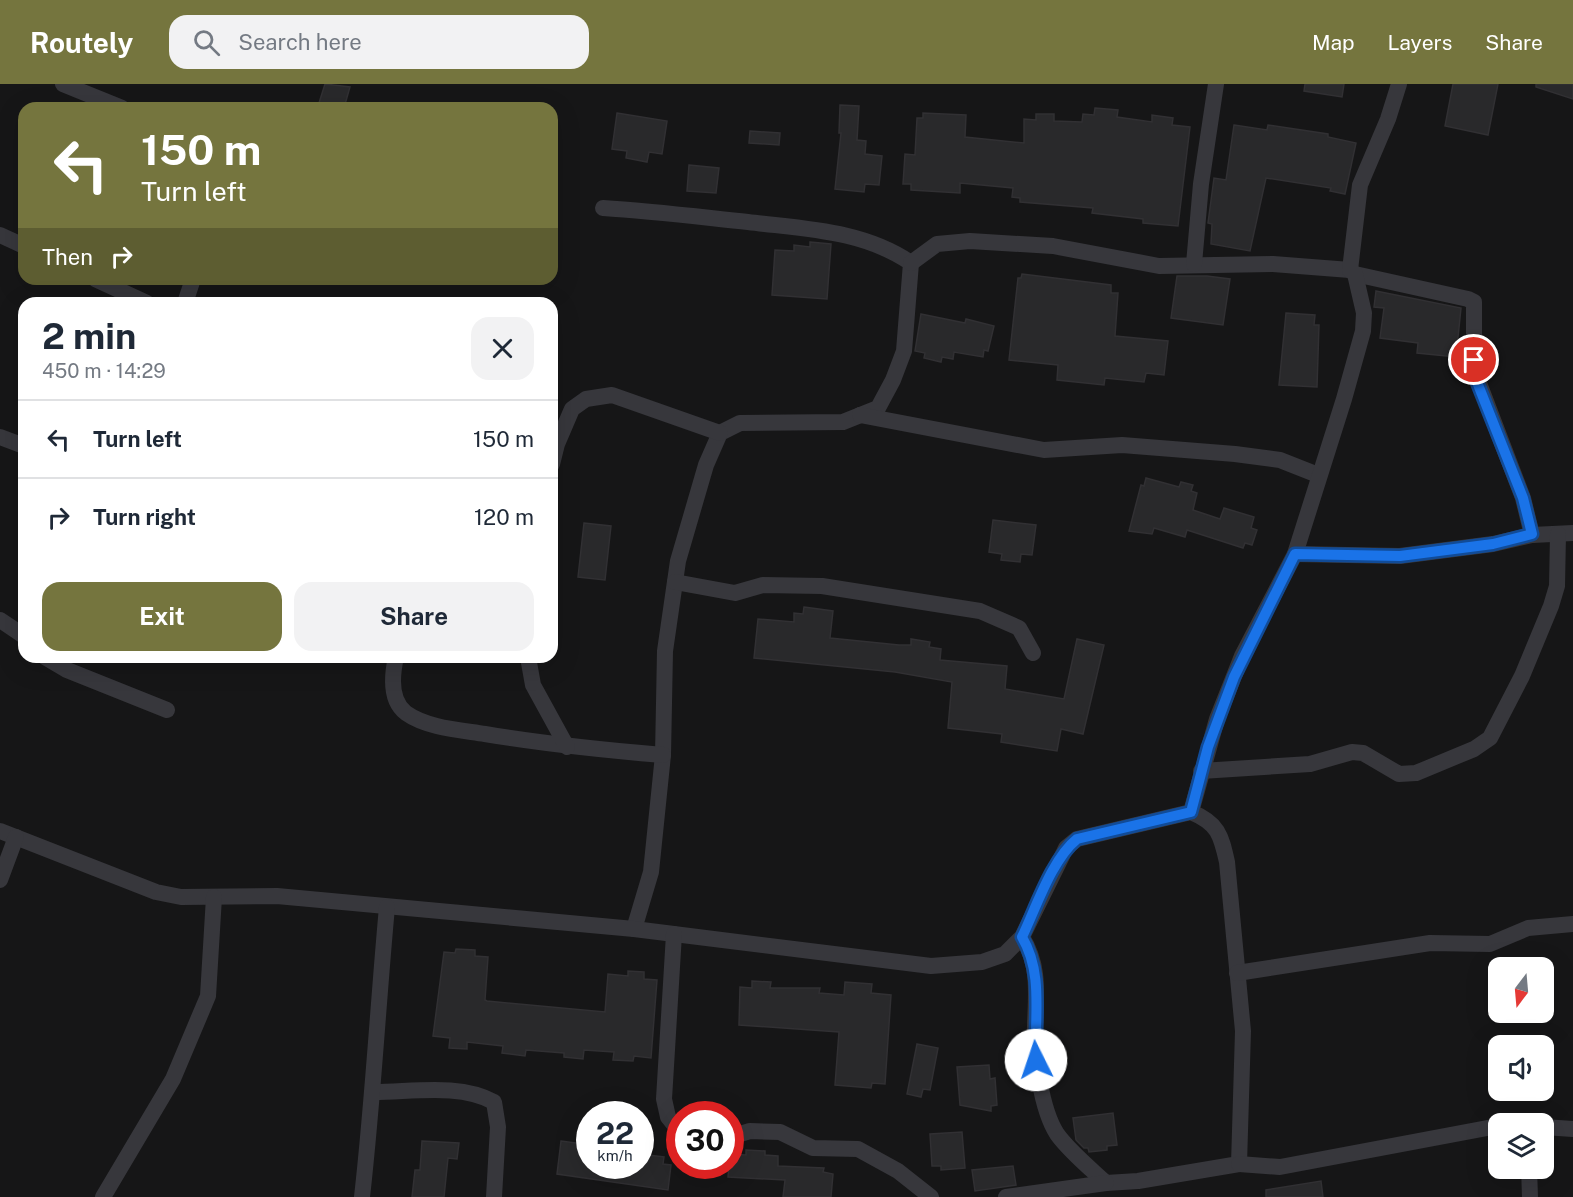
<!DOCTYPE html>
<meta charset="utf-8">
<style>
body{margin:0;font-family:"Public Sans",sans-serif;background:#f2f2f3;color:#1f2937;height:100vh;display:flex;flex-direction:column;font-size:22px;white-space:nowrap}
*{box-sizing:border-box;margin:0}
p{font-size:20px;color:#747a83}
.icon{flex:none;width:33px;height:33px;fill:none;stroke:currentColor;stroke-width:2;stroke-linecap:round;stroke-linejoin:round}
.map{position:relative;flex:1;overflow:hidden}
.sheet{position:absolute;left:18px;top:213px;width:540px;height:366px;display:flex;flex-direction:column;background:#fff;border-radius:18px;box-shadow:0 6px 24px #0002}
.sheet>*{flex:none}
.hud{position:absolute;left:18px;top:18px;width:540px;height:183px;border-radius:18px;box-shadow:0 6px 24px #0002;background:#75753e;color:#fff;overflow:hidden}
.needle{width:39px;rotate:196deg}
.buttons{position:absolute;left:1488px;top:873px;display:grid;gap:12px}
.buttons a{display:grid;place-items:center;width:66px;height:66px;border-radius:12px;background:#fff;box-shadow:0 6px 24px #0002;font-size:30px}
.speed{position:absolute;left:576px;top:1017px;display:flex;gap:12px;font-size:30px;font-weight:700;text-align:center}
.speed>*{display:grid;place-content:center;width:78px;height:78px;border-radius:50%;background:#fff;box-shadow:0 6px 24px #0002;line-height:1}
.speed small{font-size:15px;font-weight:400}
.speed .limit{border:9px solid #d22;background:#fff;color:#111}
.pin{position:absolute;display:grid;place-items:center;width:51px;height:51px;color:#fff;margin:-26px;border:3px solid #fff;border-radius:50%;box-shadow:0 2px 6px #0007}
.me{position:absolute;width:66px;margin:-33px;rotate:356deg;stroke-linejoin:round;filter:drop-shadow(0 0 4px #0008)}
.turn{display:flex;align-items:center;gap:21px;height:126px;padding:0 24px;font-size:27px}
.turn .icon{width:78px;height:78px;stroke-width:2.5}
.turn b{display:block;font-size:42px;line-height:51px}
.then{display:flex;align-items:center;height:57px;padding:0 24px;background:#0003;gap:12px;font-size:22px}
.round{display:grid;place-items:center;flex:none;width:63px;height:63px;border-radius:18px;background:#f2f2f3}
.head{display:flex;align-items:center;justify-content:space-between;height:102px;padding:0 24px}
h1{font-size:36px;font-weight:700;line-height:45px}
.primary-button{display:flex;gap:12px;margin-top:auto;padding:12px 24px}
.primary-button a{flex:1;height:69px;border-radius:18px;background:#75753e;color:#fff;font-size:24px;font-weight:700;line-height:69px;text-align:center}
.primary-button a+a{background:#f2f2f3;color:#1f2937}
ul{padding:0;list-style:none}
li{display:flex;align-items:center;gap:18px;height:78px;padding:0 24px;border-top:2px solid #e0e1e3}
li div{flex:1}
li b{display:block;font-size:22px}
li em{font-style:normal}
header{display:flex;align-items:center;gap:36px;box-sizing:border-box;height:84px;padding:0 30px;background:#75753e;color:#fff}
header strong{font-size:28px}
nav{display:flex;gap:33px;margin-inline-start:auto;font-size:21px}
.search{width:420px;height:54px;background:#f2f2f3;display:flex;align-items:center;gap:15px;box-sizing:border-box;padding:0 21px;border-radius:18px;color:#747a83;font-size:22px}
.map>svg:first-child{display:block}
</style>
<header>
<strong>Routely</strong>
<div class="search"><svg class="icon" aria-label="search" viewBox="0 0 24 24"><circle cx="10" cy="10" r="6"/><path d="M15 15l6 6"/></svg>Search here</div>
<nav><a>Map</a><a>Layers</a><a>Share</a></nav>
</header>
<div class="map">
<svg width="1573" height="1113" viewBox="0 0 1573 1113">
<rect width="100%" height="100%" fill="#161617"/>
<!-- building -->
<g fill="#29292b" stroke="#313033" stroke-width="1.5">
<polygon points="325,0 350,3 344,24 319,19"/>
<polygon points="1305,0 1344,0 1342,13 1304,7"/>
<polygon points="1453,0 1498,0 1488,51 1445,42"/>
<polygon points="1536,0 1573,0 1573,15 1536,3"/>
<polygon points="840,21 859,22 857,56 866,57 865,70 882,72 879,101 865,100 864,108 835,105 841,49 839,49"/>
<polygon points="1095,24 1118,26 1117,33 1152,38 1152,31 1173,34 1172,41 1190,43 1178,142 1143,139 1143,135 1092,129 1093,124 1020,118 1020,114 1012,113 1013,104 960,99 960,109 911,106 911,100 903,100 905,70 915,71 917,34 923,34 923,29 966,31 965,53 1024,59 1024,35 1036,36 1036,30 1054,30 1054,37 1082,38 1083,30 1094,31"/>
<polygon points="617,29 667,37 662,70 649,68 647,78 626,74 627,67 612,65"/>
<polygon points="1234,41 1267,46 1268,41 1328,50 1328,53 1356,59 1345,110 1330,107 1331,104 1266,94 1250,167 1211,160 1212,140 1208,139 1214,94 1226,96"/>
<polygon points="750,47 780,49 779,61 749,59"/>
<polygon points="689,81 719,84 716,109 687,107"/>
<polygon points="810,158 831,160 827,215 772,211 775,166 794,167 794,161 810,163"/>
<polygon points="1022,190 1111,201 1111,209 1118,209 1115,252 1168,257 1164,291 1146,289 1144,298 1105,294 1104,301 1057,296 1058,281 1009,276 1018,194 1021,194"/>
<polygon points="1177,192 1207,192 1230,195 1223,241 1171,234"/>
<polygon points="1376,207 1461,224 1456,273 1417,269 1418,259 1380,254 1384,224 1374,223"/>
<polygon points="1286,229 1315,231 1314,241 1319,241 1317,303 1279,301"/>
<polygon points="921,230 965,239 966,235 994,242 988,267 984,266 983,273 954,268 953,275 942,273 941,278 924,274 925,269 915,267"/>
<polygon points="1146,394 1179,403 1181,398 1193,401 1191,407 1197,409 1193,426 1220,435 1224,424 1254,433 1251,444 1257,446 1252,461 1245,459 1243,464 1187,446 1185,453 1154,444 1152,450 1129,447 1141,401 1144,402"/>
<polygon points="993,436 1036,441 1032,471 1021,470 1020,478 1001,476 1002,470 989,468"/>
<polygon points="584,439 611,442 605,496 578,493"/>
<polygon points="804,523 833,527 830,554 899,561 911,561 911,555 930,558 929,563 941,565 940,576 1007,582 1005,605 1064,615 1077,555 1104,561 1083,650 1061,645 1057,667 1001,658 1002,650 948,644 952,598 895,588 754,574 758,535 794,538 794,529 803,530"/>
<polygon points="456,865 475,866 475,872 488,873 485,916 487,917 605,928 608,890 628,892 628,887 644,888 644,895 657,896 651,974 634,972 633,977 613,976 614,968 584,966 583,975 564,973 564,969 526,966 525,972 502,969 503,962 467,958 467,965 449,964 450,954 433,952 444,868 455,869"/>
<polygon points="752,897 771,898 770,904 820,904 819,909 844,911 845,898 872,900 871,909 891,911 885,1000 872,999 871,1004 835,1001 839,948 739,941 740,903 752,904"/>
<polygon points="917,960 938,964 930,1006 923,1005 921,1013 907,1010"/>
<polygon points="989,981 990,995 995,994 997,1021 991,1022 991,1027 960,1021 957,983"/>
<polygon points="1113,1029 1117,1061 1107,1062 1107,1066 1089,1068 1088,1064 1084,1064 1076,1056 1073,1034"/>
<polygon points="962,1048 965,1084 941,1086 941,1082 932,1082 930,1050"/>
<polygon points="422,1057 459,1059 457,1075 448,1074 444,1113 412,1113 415,1086 420,1086"/>
<polygon points="561,1057 590,1061 590,1082 640,1082 640,1070 664,1073 663,1080 671,1081 668,1106 557,1090"/>
<polygon points="746,1066 765,1067 765,1071 778,1072 778,1082 824,1084 823,1088 833,1090 831,1113 783,1113 785,1096 728,1093 730,1070 746,1071"/>
<polygon points="1013,1082 1016,1101 975,1107 972,1086"/>
<polygon points="1321,1097 1323,1113 1266,1113 1266,1106"/>
</g>
<g fill="none" stroke-linecap="round" stroke-linejoin="round">
<!-- minor -->
<g stroke="#37373c" stroke-width="16">
<polyline points="63,0 122,24"/>
<path d="M 603,124 C 652,127 700,133 748,138 C 804,145 863,146 911,179 L 904,267 L 893,296 L 878,324 L 843,338 L 740,339 L 720,349 L 706,381 L 678,477 L 665,567 L 663,671 L 651,788 L 634,845"/>
<polyline points="0,151 24,162"/>
<polyline points="911,179 937,160 970,157 1053,162 1159,182 1273,180 1350,186"/>
<polyline points="1194,180 1201,100 1216,0"/>
<polyline points="1355,190 1468,215 1474,218 1474,286 1523,414 1532,451"/>
<polyline points="95,195 147,219"/>
<polyline points="185,219 193,195"/>
<polyline points="860,331 1044,366 1122,361 1235,370 1280,376 1318,391"/>
<polyline points="0,353 24,362"/>
<polyline points="552,380 557,360 572,325 586,315 612,311 720,349"/>
<polyline points="1295,470 1400,472 1493,460 1532,451 1573,449"/>
<polyline points="675,498 735,509 763,501 822,502 980,527 1019,544 1033,569"/>
<polyline points="0,536 24,552"/>
<polyline points="45,573 67,586 167,626"/>
<path d="M 396,573 C 392,591 389,616 406,629 C 427,644 460,646 485,650 C 545,660 603,666 663,671"/>
<polyline points="528,573 533,601 567,663"/>
<polyline points="1201,687 1310,680 1352,668 1363,669 1399,690 1416,689 1474,665 1490,654 1522,592 1551,522 1557,502 1558,450"/>
<polyline points="1191,728 1217,635 1242,572 1295,470 1344,315 1363,247 1364,229 1355,190 1350,186 1360,101 1388,35 1399,0"/>
<path d="M 0,747 L 156,808 L 181,813 L 277,812 L 634,845 L 931,882 L 982,878 L 1005,870 L 1022,853 L 1066,764 L 1077,755 L 1191,728 C 1218,739 1221,751 1227,778 L 1243,947 L 1239,1080 L 1138,1097 L 1106,1099 C 1090,1084 1070,1068 1057,1050 C 1041,1025 1034,972 1035,942 C 1036,909 1040,882 1022,853"/>
<polyline points="0,796 16,753"/>
<polyline points="674,850 664,1015 668,1033 680,1048"/>
<polyline points="1237,889 1430,859 1490,860 1528,844 1573,840"/>
<path d="M 374,1008 C 412,1008 460,999 494,1018 L 498,1043 L 494,1113"/>
<polyline points="1544,1043 1573,1045"/>
<polyline points="730,1053 750,1047 780,1048 813,1064 858,1065 898,1087 931,1113"/>
<polyline points="1239,1080 1280,1083 1498,1042"/>
<polyline points="1529,1084 1530,1113"/>
<polyline points="103,1113 173,995 208,912 214,813"/>
<path d="M 362,1113 C 373,1016 378,920 387,823"/>
<polyline points="1006,1113 1106,1099"/>
</g>
</g>
<g fill="none" stroke-linecap="round" stroke-linejoin="round">
<defs>
<path id="route" d="M 1036,976 C 1034,934 1044,890 1022,853 C 1036,824 1052,775 1077,755 L 1191,728 L 1208,663 L 1234,593 L 1295,470 L 1400,472 L 1493,460 L 1532,450 L 1523,414 L 1475,293 L 1474,276"/>
</defs>
<!-- route casing -->
<use href="#route" stroke="#114b97" stroke-width="15"/>
<!-- route -->
<use href="#route" stroke="#1a73e8" stroke-width="10"/>
</g>
</svg>
<div class="buttons">
<a><svg class="needle" viewBox="-14 -14 28 28"><path d="M0-13l5 13h-10z" fill="#e53935"/><path d="M0 13l5-13h-10z" fill="#747a83"/></svg></a>
<a><svg class="icon" aria-label="sound" viewBox="0 0 24 24"><path d="M4 9h4l5-4v14l-5-4H4zM17 9q2 3 0 6"/></svg></a>
<a><svg class="icon" aria-label="layers" viewBox="0 0 24 24"><path d="M12 4l9 5-9 5-9-5zM3 14l9 5 9-5"/></svg></a>
</div>
<div class="speed"><div>22<small>km/h</small></div><div class="limit">30</div></div>
<div class="pin" style="left:1474px;top:276px;background:#d93025"><svg class="icon" aria-label="arrive" viewBox="0 0 24 24"><path d="M6 21V4h12l-3 4 3 4H6"/></svg></div>
<svg class="me" style="left:1036px;top:976px" viewBox="-20 -20 40 40"><circle r="19" fill="#fff"/><path d="M0-13L10 11 0 6-10 11z" fill="#1a73e8"/></svg>
<div class="hud">
<div class="turn"><svg class="icon" aria-label="left" viewBox="0 0 24 24"><path d="M17 20v-9H6M10 6l-5 5 5 5"/></svg><div><b>150 m</b>Turn left</div></div>
<div class="then">Then<svg class="icon" aria-label="right" viewBox="0 0 24 24"><path d="M7 20v-9h11M14 6l5 5-5 5"/></svg></div>
</div>
<section class="sheet">
<div class="head"><div><h1>2 min</h1><p>450 m · 14:29</p></div><a class="round"><svg class="icon" aria-label="close" viewBox="0 0 24 24"><path d="M6 6l12 12M18 6L6 18"/></svg></a></div>
<ul>
<li><svg class="icon" aria-label="left" viewBox="0 0 24 24"><path d="M17 20v-9H6M10 6l-5 5 5 5"/></svg><div><b>Turn left</b></div><em>150 m</em></li>
<li><svg class="icon" aria-label="right" viewBox="0 0 24 24"><path d="M7 20v-9h11M14 6l5 5-5 5"/></svg><div><b>Turn right</b></div><em>120 m</em></li>
</ul>
<div class="primary-button"><a>Exit</a><a>Share</a></div>
</section>
</div>
